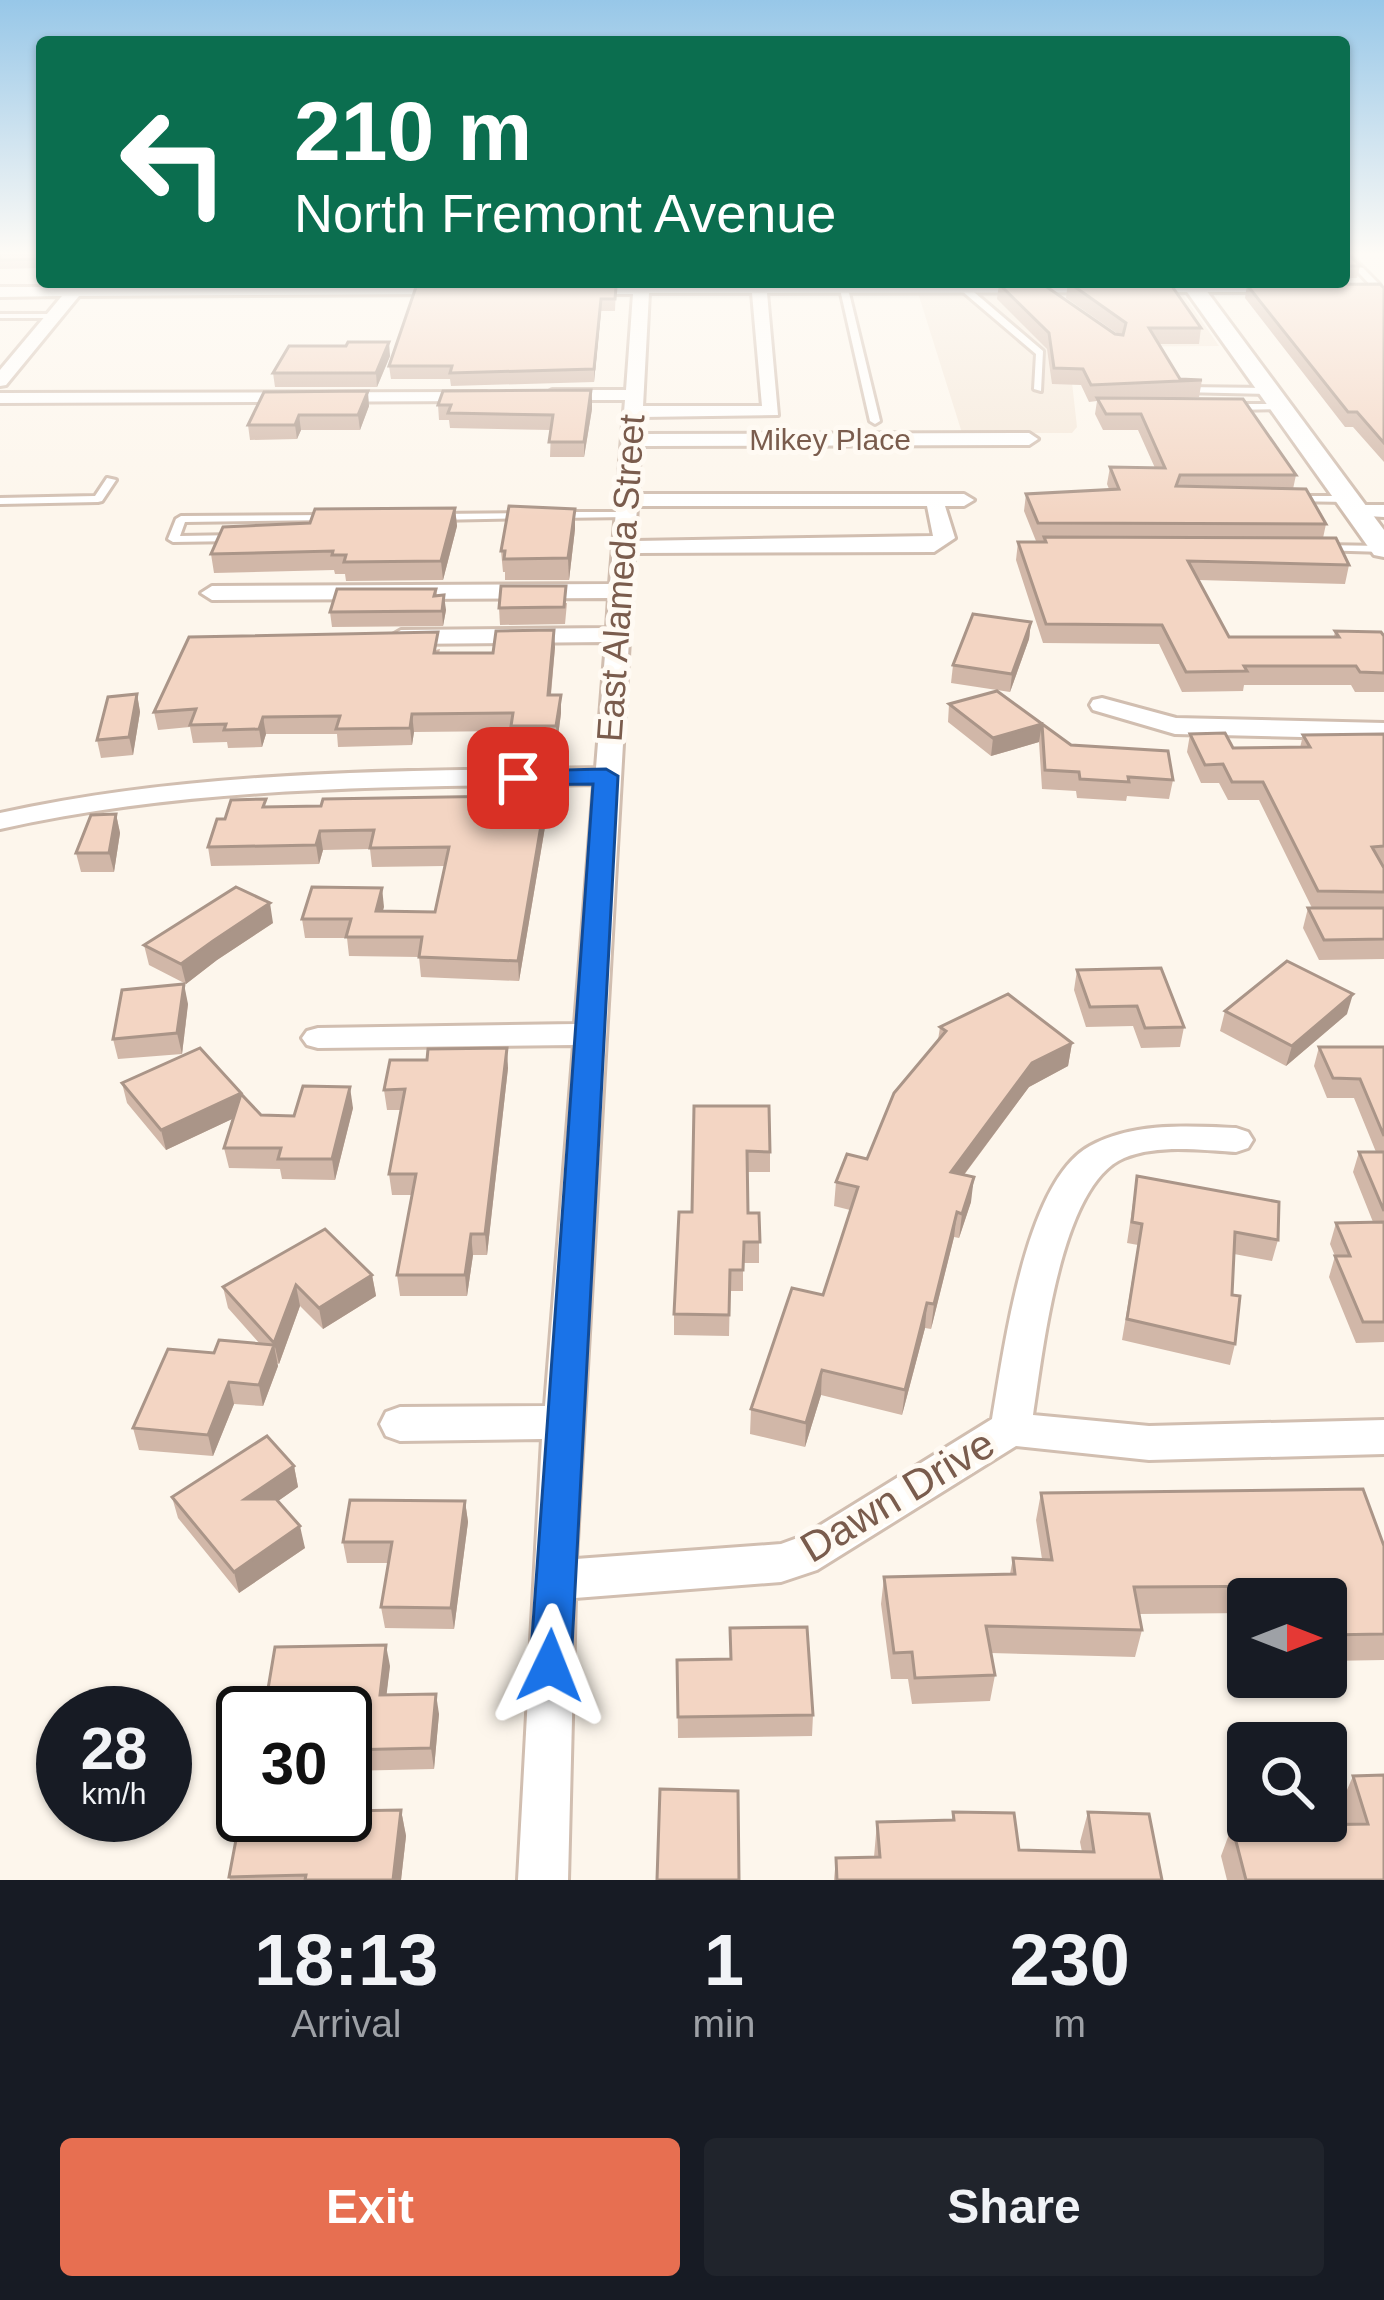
<!DOCTYPE html>
<style>
body{margin:0;font-family:Helvetica,sans-serif;background:#20242c;color:#f1f3f6;height:100vh;display:flex;flex-direction:column;font-size:45px;white-space:nowrap}
*{box-sizing:border-box;margin:0}
p{font-size:39px;color:#9ea1a6}
.icon{flex:none;width:66px;height:66px;fill:none;stroke:currentColor;stroke-width:2;stroke-linecap:round;stroke-linejoin:round}
.map{position:relative;height:1880px;overflow:hidden}
.panel{display:flex;flex-direction:column;background:#171b24;flex:1}
.panel>*{flex:none}
.guide{position:absolute;left:36px;top:36px;width:1314px;height:252px;border-radius:12px;box-shadow:0 3px 9px #0004;background:#0b6e4f;color:#fff;overflow:hidden}
.needle{width:78px;rotate:90deg}
.buttons{position:absolute;left:1227px;top:1578px;display:grid;gap:24px}
.buttons a{display:grid;place-items:center;width:120px;height:120px;border-radius:12px;background:#171b24;box-shadow:0 3px 9px #0004;font-size:60px}
.speed{position:absolute;left:36px;top:1686px;display:flex;gap:24px;font-size:60px;font-weight:700;text-align:center}
.speed>*{display:grid;place-content:center;width:156px;height:156px;border-radius:50%;background:#171b24;box-shadow:0 3px 9px #0004;line-height:1}
.speed small{font-size:30px;font-weight:400}
.speed .limit{border:6px solid #111;border-radius:18px;background:#fff;color:#111}
.pin{position:absolute;display:grid;place-items:center;width:102px;height:102px;color:#fff;margin:-51px;border-radius:24px;box-shadow:0 6px 18px #0006}
.me{position:absolute;width:132px;margin:-66px;rotate:2deg;stroke-linejoin:round;filter:drop-shadow(0 0 9px #0008)}
.turn{display:flex;align-items:center;gap:42px;height:252px;padding:0 60px;font-size:54px}
.turn .icon{width:156px;height:156px;stroke-width:2.5}
.turn b{display:block;font-size:84px;line-height:102px}
.eta{display:flex;justify-content:space-evenly;align-items:center;height:204px;text-align:center}
.eta b{font-size:72px;font-weight:800;line-height:84px}
.primary-button{display:flex;gap:24px;margin-top:auto;padding:24px 60px}
.primary-button a{flex:1;height:138px;border-radius:12px;background:#e76f51;color:#fff;font-size:48px;font-weight:800;line-height:138px;text-align:center}
.primary-button a+a{background:#20242c;color:#f1f3f6}
.map>svg:first-child{display:block}
</style>
<div class="map">
<svg width="1384" height="1880" viewBox="0 0 1384 1880">
<rect width="100%" height="100%" fill="#fdf6ec"/>
<!-- residential -->
<polygon fill="#f5e8da" points="918,293 1182,293 1219,346 1068,347 1077,427 1072,433 962,433"/>
<g fill="none" stroke-linecap="round" stroke-linejoin="round">
<defs>
<g id="service">
<polygon points="1344,254 1349,254 1380,285 1380,289 1374,289 1344,257"/>
<polygon points="844,287 848,289 880,421 875,424 870,421 840,289"/>
<polygon points="962,287 968,287 1043,351 1041,391 1034,389 1036,354 962,291"/>
<polygon points="0,314 53,314 57,316 53,318 0,318"/>
<polygon points="1183,387 1269,388 1273,391 1269,394 1180,392 1180,388"/>
<polygon points="1281,404 1286,407 1284,409 1230,410 1225,407 1230,404"/>
<polygon points="107,478 116,480 102,501 98,502 0,504 0,498 95,496"/>
<polygon points="1291,496 1348,496 1353,499 1348,502 1287,501 1286,499"/>
<polygon points="625,512 629,513 629,517 556,518 551,515 556,512"/>
<polygon points="526,513 530,514 530,518 436,520 431,517 436,514"/>
<polygon points="328,515 333,518 332,520 185,522 180,536 238,535 243,538 238,541 173,542 168,539 176,519 181,516"/>
<polygon points="1321,545 1384,546 1384,552 1317,550 1317,546"/>
</g>
<g id="minor">
<polygon points="74,282 90,282 86,287 456,284 464,289 456,294 79,296 6,385 0,386 0,370 62,296 0,297 0,287 70,287"/>
<path d="M 634,282 L 1284,282 L 1292,287 L 1284,292 L 767,293 L 778,415 L 642,417 L 641,434 L 1029,433 L 1038,439 L 1029,445 L 640,446 L 638,494 L 964,494 L 974,500 L 964,506 L 945,506 L 955,538 L 934,552 L 634,553 L 576,1559 L 781,1544 L 803,1536 L 992,1419 C 1004,1350 1025,1181 1090,1146 C 1134,1122 1188,1126 1236,1128 L 1248,1132 L 1253,1140 L 1248,1148 L 1236,1152 C 1201,1150 1157,1144 1124,1158 C 1060,1185 1043,1351 1033,1415 L 1149,1426 L 1384,1420 L 1384,1454 L 1149,1460 L 1016,1446 L 817,1570 L 781,1582 L 575,1598 L 568,1880 L 518,1880 L 542,1439 L 400,1441 L 386,1436 L 380,1424 L 386,1412 L 400,1407 L 545,1406 L 574,1045 L 318,1048 L 307,1045 L 302,1038 L 307,1031 L 318,1028 L 575,1024 L 594,784 C 394,787 197,785 0,829 L 0,813 C 197,770 395,771 596,768 L 606,642 L 401,644 L 389,637 L 401,630 L 607,628 L 609,598 L 212,600 L 201,593 L 212,586 L 610,584 L 625,400 L 552,400 L 543,395 L 552,390 L 626,390 L 633,294 L 576,294 L 568,289 L 576,284 ZM 649,293 L 752,293 L 762,406 L 643,406 ZM 637,506 L 927,506 L 933,536 L 635,541 Z"/>
<polygon points="486,392 486,400 480,401 0,403 0,393"/>
<polygon points="1357,505 1384,505 1384,517 1350,515 1350,507"/>
<polygon points="1102,698 1176,718 1384,723 1384,739 1175,734 1093,710 1090,705 1093,700"/>
</g>
<polygon id="tertiary" points="1180,282 1200,282 1384,530 1384,557 1374,555"/>
</defs>
<!-- service casing -->
<use href="#service" stroke="#d1beb0" stroke-width="6"/>
<!-- minor casing -->
<use href="#minor" stroke="#d1beb0" stroke-width="6"/>
<!-- tertiary casing -->
<use href="#tertiary" stroke="#d1beb0" stroke-width="6"/>
<!-- service -->
<use href="#service" fill="#fff" fill-rule="evenodd"/>
<!-- minor -->
<use href="#minor" fill="#fff" fill-rule="evenodd"/>
<!-- tertiary -->
<use href="#tertiary" fill="#fff" fill-rule="evenodd"/>
</g>
<!-- wall -->
<g fill="#d1b7a8">
<polygon points="0,254 42,254 42,268 0,269"/>
<polygon points="1344,254 1360,266 1357,278 1344,278"/>
<polygon points="1068,282 1201,328 1199,344 1158,344 1180,379 1202,380 1199,397 1162,399 1296,475 1293,489 1326,524 1323,538 1349,565 1345,584 1198,580 1229,637 1334,637 1335,631 1384,636 1384,692 1355,692 1351,685 1244,685 1243,691 1182,692 1159,644 1043,643 1016,560 1018,542 1043,542 1036,541 1024,511 1026,494 1109,489 1107,484 1110,467 1155,468 1138,430 1103,430 1095,414 1097,401 1089,402 1081,385 1052,384 1047,349 997,299 999,284 1118,334 1066,298"/>
<polygon points="1247,285 1384,288 1384,462 1353,427 1345,427 1245,298"/>
<polygon points="616,287 615,311 601,311 594,382 451,386 450,379 391,379 389,366"/>
<polygon points="390,356 377,387 275,387 273,373"/>
<polygon points="264,392 369,406 360,430 301,430 297,439 250,440 248,425"/>
<polygon points="592,394 592,409 584,457 550,457 551,430 450,428 449,420 439,420 438,405"/>
<polygon points="455,508 457,526 443,580 346,581 345,574 335,574 334,570 214,573 211,554 310,523"/>
<polygon points="575,529 569,580 505,580 505,572 503,572 501,551"/>
<polygon points="436,589 437,596 446,610 443,626 332,627 330,612"/>
<polygon points="567,603 565,624 500,625 499,608"/>
<polygon points="1031,622 1029,639 1010,692 951,683 953,665"/>
<polygon points="555,647 551,695 561,713 557,744 512,744 511,731 414,732 412,745 338,747 337,734 266,734 262,747 228,748 227,742 193,743 190,727 158,730 154,712 440,649 439,653 493,653"/>
<polygon points="997,691 1071,745 1173,780 1169,799 1127,796 1126,801 1077,798 1076,791 1042,789 1039,742 991,756 948,722 949,704"/>
<polygon points="137,694 140,712 133,755 101,758 97,740"/>
<polygon points="1190,734 1233,748 1300,748 1303,735 1384,734 1384,865 1382,865 1384,868 1384,959 1319,960 1303,928 1308,908 1312,908 1259,800 1228,800 1219,783 1201,783 1187,752"/>
<polygon points="507,796 508,803 545,802 546,821 519,981 421,977 419,957 349,956 347,938 305,938 302,919 382,888 383,911 435,912 445,866 372,867 370,849 323,850 319,864 211,866 208,847 225,819 267,807 321,806"/>
<polygon points="116,814 120,833 114,872 81,872 76,853"/>
<polygon points="273,923 217,960 186,984 149,965 144,945"/>
<polygon points="1077,970 1184,1027 1180,1047 1141,1048 1133,1026 1086,1027 1074,990"/>
<polygon points="188,1004 182,1054 118,1059 113,1039"/>
<polygon points="1225,1011 1347,1014 1286,1066 1220,1031"/>
<polygon points="940,1027 1072,1043 1068,1066 1029,1087 964,1175 971,1202 959,1238 954,1237 931,1329 925,1328 902,1415 821,1395 805,1447 750,1434 751,1409 823,1295 850,1210 834,1206 836,1182 867,1159 938,1040"/>
<polygon points="1319,1047 1384,1047 1384,1342 1356,1343 1329,1277 1335,1256 1330,1244 1336,1223 1373,1222 1353,1172 1359,1152 1376,1152 1354,1098 1327,1098 1314,1066"/>
<polygon points="508,1068 487,1255 473,1255 467,1296 400,1296 397,1275 412,1195 392,1195 389,1174 401,1110 387,1110 384,1090"/>
<polygon points="122,1083 261,1115 294,1116 353,1108 335,1180 282,1179 280,1169 229,1168 224,1148 234,1118 166,1150 127,1103"/>
<polygon points="694,1106 770,1152 770,1172 748,1172 748,1213 759,1213 759,1263 743,1263 743,1291 730,1291 729,1336 674,1335 674,1314 692,1212"/>
<polygon points="1137,1176 1278,1240 1272,1261 1234,1254 1232,1295 1235,1344 1230,1365 1122,1340 1138,1245 1127,1243"/>
<polygon points="372,1275 376,1296 323,1329 300,1306 279,1364 277,1363 278,1366 263,1406 234,1404 213,1456 139,1450 133,1428 214,1353 260,1344 228,1308 223,1287"/>
<polygon points="294,1466 298,1487 278,1501 305,1548 239,1593 178,1518 172,1497"/>
<polygon points="1041,1493 1384,1546 1384,1660 1326,1661 1326,1599 1248,1599 1248,1613 1139,1614 1142,1630 1135,1657 991,1653 995,1675 990,1701 912,1704 908,1679 891,1679 881,1604 884,1577 1010,1574 1013,1558 1042,1559 1036,1520"/>
<polygon points="465,1501 468,1522 454,1629 385,1628 381,1607 389,1563 347,1563 343,1542"/>
<polygon points="730,1628 813,1715 812,1736 678,1738 677,1660 730,1659"/>
<polygon points="390,1666 386,1695 439,1714 434,1769 345,1771 345,1713"/>
<polygon points="1353,1776 1384,1880 1227,1880 1221,1856 1232,1826 1346,1825 1340,1806"/>
<polygon points="401,1810 406,1836 401,1880 230,1880 229,1877"/>
<polygon points="953,1812 1019,1850 1082,1852 1080,1842 1088,1812 1162,1880 834,1880 836,1858 874,1857 877,1822 952,1820"/>
</g>
<!-- shaded-wall -->
<g fill="#aa9588">
<polygon points="601,299 601,311 594,382 594,369"/>
<polygon points="389,342 390,356 377,387 376,373"/>
<polygon points="368,391 369,406 360,430 358,415"/>
<polygon points="592,394 592,409 584,457 584,442"/>
<polygon points="299,415 301,430 297,439 295,425"/>
<polygon points="455,508 457,526 443,580 441,561"/>
<polygon points="575,509 575,529 569,580 568,558"/>
<polygon points="444,595 446,610 443,626 442,611"/>
<polygon points="1031,622 1029,639 1010,692 1012,674"/>
<polygon points="554,630 555,647 549,713 548,695"/>
<polygon points="137,694 140,712 133,755 129,737"/>
<polygon points="561,695 561,713 557,744 556,726"/>
<polygon points="412,714 414,732 412,745 410,728"/>
<polygon points="263,717 266,734 262,747 259,729"/>
<polygon points="1042,724 1039,742 991,756 993,738"/>
<polygon points="545,802 546,821 519,981 518,961"/>
<polygon points="116,814 120,833 114,872 109,853"/>
<polygon points="320,831 323,850 319,864 316,845"/>
<polygon points="382,888 384,907 378,930 376,911"/>
<polygon points="270,903 273,923 217,960 186,984 181,964 213,941"/>
<polygon points="184,984 188,1004 182,1054 177,1033"/>
<polygon points="1353,994 1347,1014 1286,1066 1292,1046"/>
<polygon points="1072,1043 1068,1066 1029,1087 948,1196 951,1172 1032,1063"/>
<polygon points="507,1048 508,1068 487,1255 485,1234"/>
<polygon points="350,1087 353,1108 335,1180 332,1159"/>
<polygon points="241,1093 245,1113 166,1150 161,1130"/>
<polygon points="974,1177 971,1202 959,1238 962,1214"/>
<polygon points="957,1212 954,1237 931,1329 934,1304"/>
<polygon points="471,1234 473,1255 467,1296 465,1275"/>
<polygon points="372,1275 376,1296 323,1329 319,1308"/>
<polygon points="296,1285 300,1306 279,1364 274,1343"/>
<polygon points="927,1303 925,1328 902,1415 905,1390"/>
<polygon points="274,1345 278,1366 263,1406 259,1385"/>
<polygon points="822,1370 821,1395 805,1447 806,1423"/>
<polygon points="229,1382 234,1404 213,1456 208,1435"/>
<polygon points="294,1466 298,1487 251,1520 245,1499"/>
<polygon points="465,1501 468,1522 454,1629 451,1608"/>
<polygon points="300,1526 305,1548 239,1593 234,1572"/>
<polygon points="386,1645 390,1666 384,1716 380,1695"/>
<polygon points="436,1694 439,1714 434,1769 431,1748"/>
<polygon points="401,1810 406,1836 401,1880 393,1880"/>
</g>
<!-- building -->
<g fill="#f3d5c3" stroke="#aa9588" stroke-width="3">
<polygon points="0,254 42,254 42,259 0,260"/>
<polygon points="1344,254 1349,254 1360,266 1344,266"/>
<polygon points="1068,282 1169,282 1201,328 1149,328 1180,379 1202,380 1091,385 1083,369 1054,368 1049,333 999,284 1041,283 1115,334 1123,335 1126,323"/>
<polygon points="1380,284 1384,288 1384,443 1357,412 1348,412 1247,285"/>
<polygon points="416,287 616,287 615,299 601,299 594,369 450,373 452,366 389,366"/>
<polygon points="348,342 389,342 376,373 273,373 289,346 346,346"/>
<polygon points="591,390 584,442 549,442 553,415 448,413 451,405 438,405 443,391"/>
<polygon points="368,391 358,415 299,415 295,425 248,425 264,392"/>
<polygon points="1097,398 1243,399 1296,475 1180,475 1176,486 1306,489 1326,524 1038,523 1026,494 1119,489 1110,467 1165,468 1141,414 1106,414"/>
<polygon points="509,506 575,509 568,558 504,559 505,551 501,551"/>
<polygon points="455,508 441,561 344,562 346,555 332,555 333,551 211,554 223,527 310,523 315,509"/>
<polygon points="1044,537 1336,538 1349,565 1188,561 1229,637 1339,637 1335,631 1381,632 1384,636 1384,673 1360,672 1356,666 1244,666 1247,671 1186,672 1162,625 1046,624 1018,542 1046,542"/>
<polygon points="501,586 566,586 564,607 499,608"/>
<polygon points="337,589 436,589 434,596 444,595 442,611 330,612"/>
<polygon points="973,614 1031,622 1012,674 953,665"/>
<polygon points="554,630 548,695 561,695 556,726 511,726 513,713 412,714 410,728 336,729 340,716 263,717 259,729 224,730 226,724 190,725 196,709 154,712 189,637 438,632 434,653 493,653 496,631"/>
<polygon points="997,691 1071,745 1168,751 1173,780 1128,777 1129,782 1080,779 1079,772 1045,770 1042,724 993,738 949,704"/>
<polygon points="137,694 129,737 97,740 108,697"/>
<polygon points="1225,733 1233,748 1310,747 1303,735 1384,734 1384,846 1372,847 1384,868 1384,892 1318,891 1263,782 1232,782 1223,764 1205,765 1190,734"/>
<polygon points="507,796 506,803 545,802 518,961 419,957 422,937 346,937 351,919 302,919 312,887 382,888 376,911 435,912 449,847 370,848 374,830 320,831 316,845 208,847 217,819 225,819 231,800 266,799 263,807 321,806 323,799"/>
<polygon points="116,814 109,853 76,853 91,815"/>
<polygon points="236,887 270,903 213,941 181,964 144,945"/>
<polygon points="1308,908 1384,908 1384,939 1324,940"/>
<polygon points="1287,961 1353,994 1292,1046 1225,1011"/>
<polygon points="1161,968 1184,1027 1145,1028 1137,1006 1090,1007 1077,970"/>
<polygon points="184,984 177,1033 113,1039 122,990"/>
<polygon points="1008,994 1072,1043 1032,1063 951,1172 974,1177 962,1214 957,1212 934,1304 927,1303 905,1390 822,1370 806,1423 751,1409 792,1288 823,1295 858,1187 836,1182 847,1154 867,1159 894,1093 946,1031 940,1027"/>
<polygon points="1319,1047 1384,1047 1384,1136 1360,1079 1333,1078"/>
<polygon points="200,1048 241,1093 161,1130 122,1083"/>
<polygon points="507,1048 485,1234 471,1234 465,1275 397,1275 416,1174 389,1174 405,1089 384,1090 390,1060 427,1060 428,1049"/>
<polygon points="303,1086 350,1087 332,1159 278,1159 281,1148 224,1148 241,1094 261,1115 294,1116"/>
<polygon points="694,1106 769,1106 770,1152 747,1151 748,1213 759,1213 760,1242 744,1242 743,1270 730,1270 729,1315 674,1314 679,1212 692,1212"/>
<polygon points="1359,1152 1384,1152 1384,1211"/>
<polygon points="1137,1176 1279,1202 1278,1240 1235,1232 1232,1295 1240,1296 1235,1344 1127,1319 1142,1224 1132,1222"/>
<polygon points="1384,1222 1384,1322 1363,1322 1335,1256 1350,1256 1336,1223"/>
<polygon points="325,1229 372,1275 319,1308 296,1285 274,1343 223,1287"/>
<polygon points="219,1340 274,1345 259,1385 229,1382 208,1435 133,1428 168,1349 214,1353"/>
<polygon points="267,1436 294,1466 245,1499 276,1499 300,1526 234,1572 172,1497"/>
<polygon points="1363,1489 1384,1546 1384,1634 1326,1635 1326,1599 1305,1599 1300,1586 1134,1587 1142,1630 986,1626 995,1675 915,1678 912,1652 894,1653 884,1577 1015,1574 1013,1558 1052,1560 1041,1493"/>
<polygon points="350,1500 465,1501 451,1608 381,1607 392,1542 343,1542"/>
<polygon points="807,1627 813,1715 678,1717 677,1660 731,1659 730,1628"/>
<polygon points="386,1645 380,1695 436,1694 431,1748 345,1750 345,1713 264,1713 275,1647"/>
<polygon points="1384,1775 1384,1880 1246,1880 1232,1826 1368,1824 1353,1776"/>
<polygon points="660,1789 738,1791 739,1880 657,1880"/>
<polygon points="401,1810 393,1880 305,1880 306,1875 229,1877 241,1813 243,1813 243,1815 345,1815 345,1811"/>
<polygon points="953,1812 1014,1813 1019,1850 1094,1852 1088,1812 1149,1814 1162,1880 837,1880 836,1858 880,1857 877,1822 954,1820"/>
</g>
<!-- sky -->
<linearGradient id="sky" x2="0" y2="1"><stop stop-color="#97c7e8"/><stop offset="0.49" stop-color="#fefbf6"/><stop offset="1" stop-color="#fefbf6" stop-opacity="0"/></linearGradient>
<rect width="1384" height="517" fill="url(#sky)"/>
<!-- route -->
<polygon fill="#1a73e8" stroke="#114b97" stroke-width="3" points="606,769 618,776 571,1666 565,1679 550,1685 536,1679 530,1666 593,784 518,785 506,778 518,771"/>
<g text-anchor="middle" stroke-width="10" stroke-linejoin="round" paint-order="stroke">
<!-- far-street labels -->
<g font-size="30" fill="#7a5c4d" stroke="#fffaf3">
<text x="830" y="450">Mikey Place</text>
</g>
<!-- street labels -->
<g font-size="36" fill="#7a5c4d" stroke="#fffaf3">
<text transform="translate(620 578) rotate(-86)" y="13">East Alameda Street</text>
</g>
<!-- near-street labels -->
<g font-size="42" fill="#7a5c4d" stroke="#fffaf3">
<text transform="translate(897 1495) rotate(-31)" y="15">Dawn Drive</text>
</g>
</g>
</svg>
<div class="buttons">
<a><svg class="needle" viewBox="-14 -14 28 28"><path d="M0-13l5 13h-10z" fill="#e53935"/><path d="M0 13l5-13h-10z" fill="#9ea1a6"/></svg></a>
<a><svg class="icon" aria-label="search" viewBox="0 0 24 24"><circle cx="10" cy="10" r="6"/><path d="M15 15l6 6"/></svg></a>
</div>
<div class="speed"><div>28<small>km/h</small></div><div class="limit">30</div></div>
<div class="pin" style="left:518px;top:778px;background:#d93025"><svg class="icon" aria-label="arrive" viewBox="0 0 24 24"><path d="M6 21V4h12l-3 4 3 4H6"/></svg></div>
<svg class="me" style="left:550px;top:1666px" viewBox="-20 -20 40 40"><path d="M0-17L14 15 0 8-14 15z" fill="#1a73e8" stroke="#fff" stroke-width="4"/></svg>
<div class="guide">
<div class="turn"><svg class="icon" aria-label="left" viewBox="0 0 24 24"><path d="M17 20v-9H6M10 6l-5 5 5 5"/></svg><div><b>210 m</b>North Fremont Avenue</div></div>
</div>
</div>
<section class="panel">
<div class="eta">
<div><b>18:13</b><p>Arrival</p></div>
<div><b>1</b><p>min</p></div>
<div><b>230</b><p>m</p></div>
</div>
<div class="primary-button"><a>Exit</a><a>Share</a></div>
</section>
